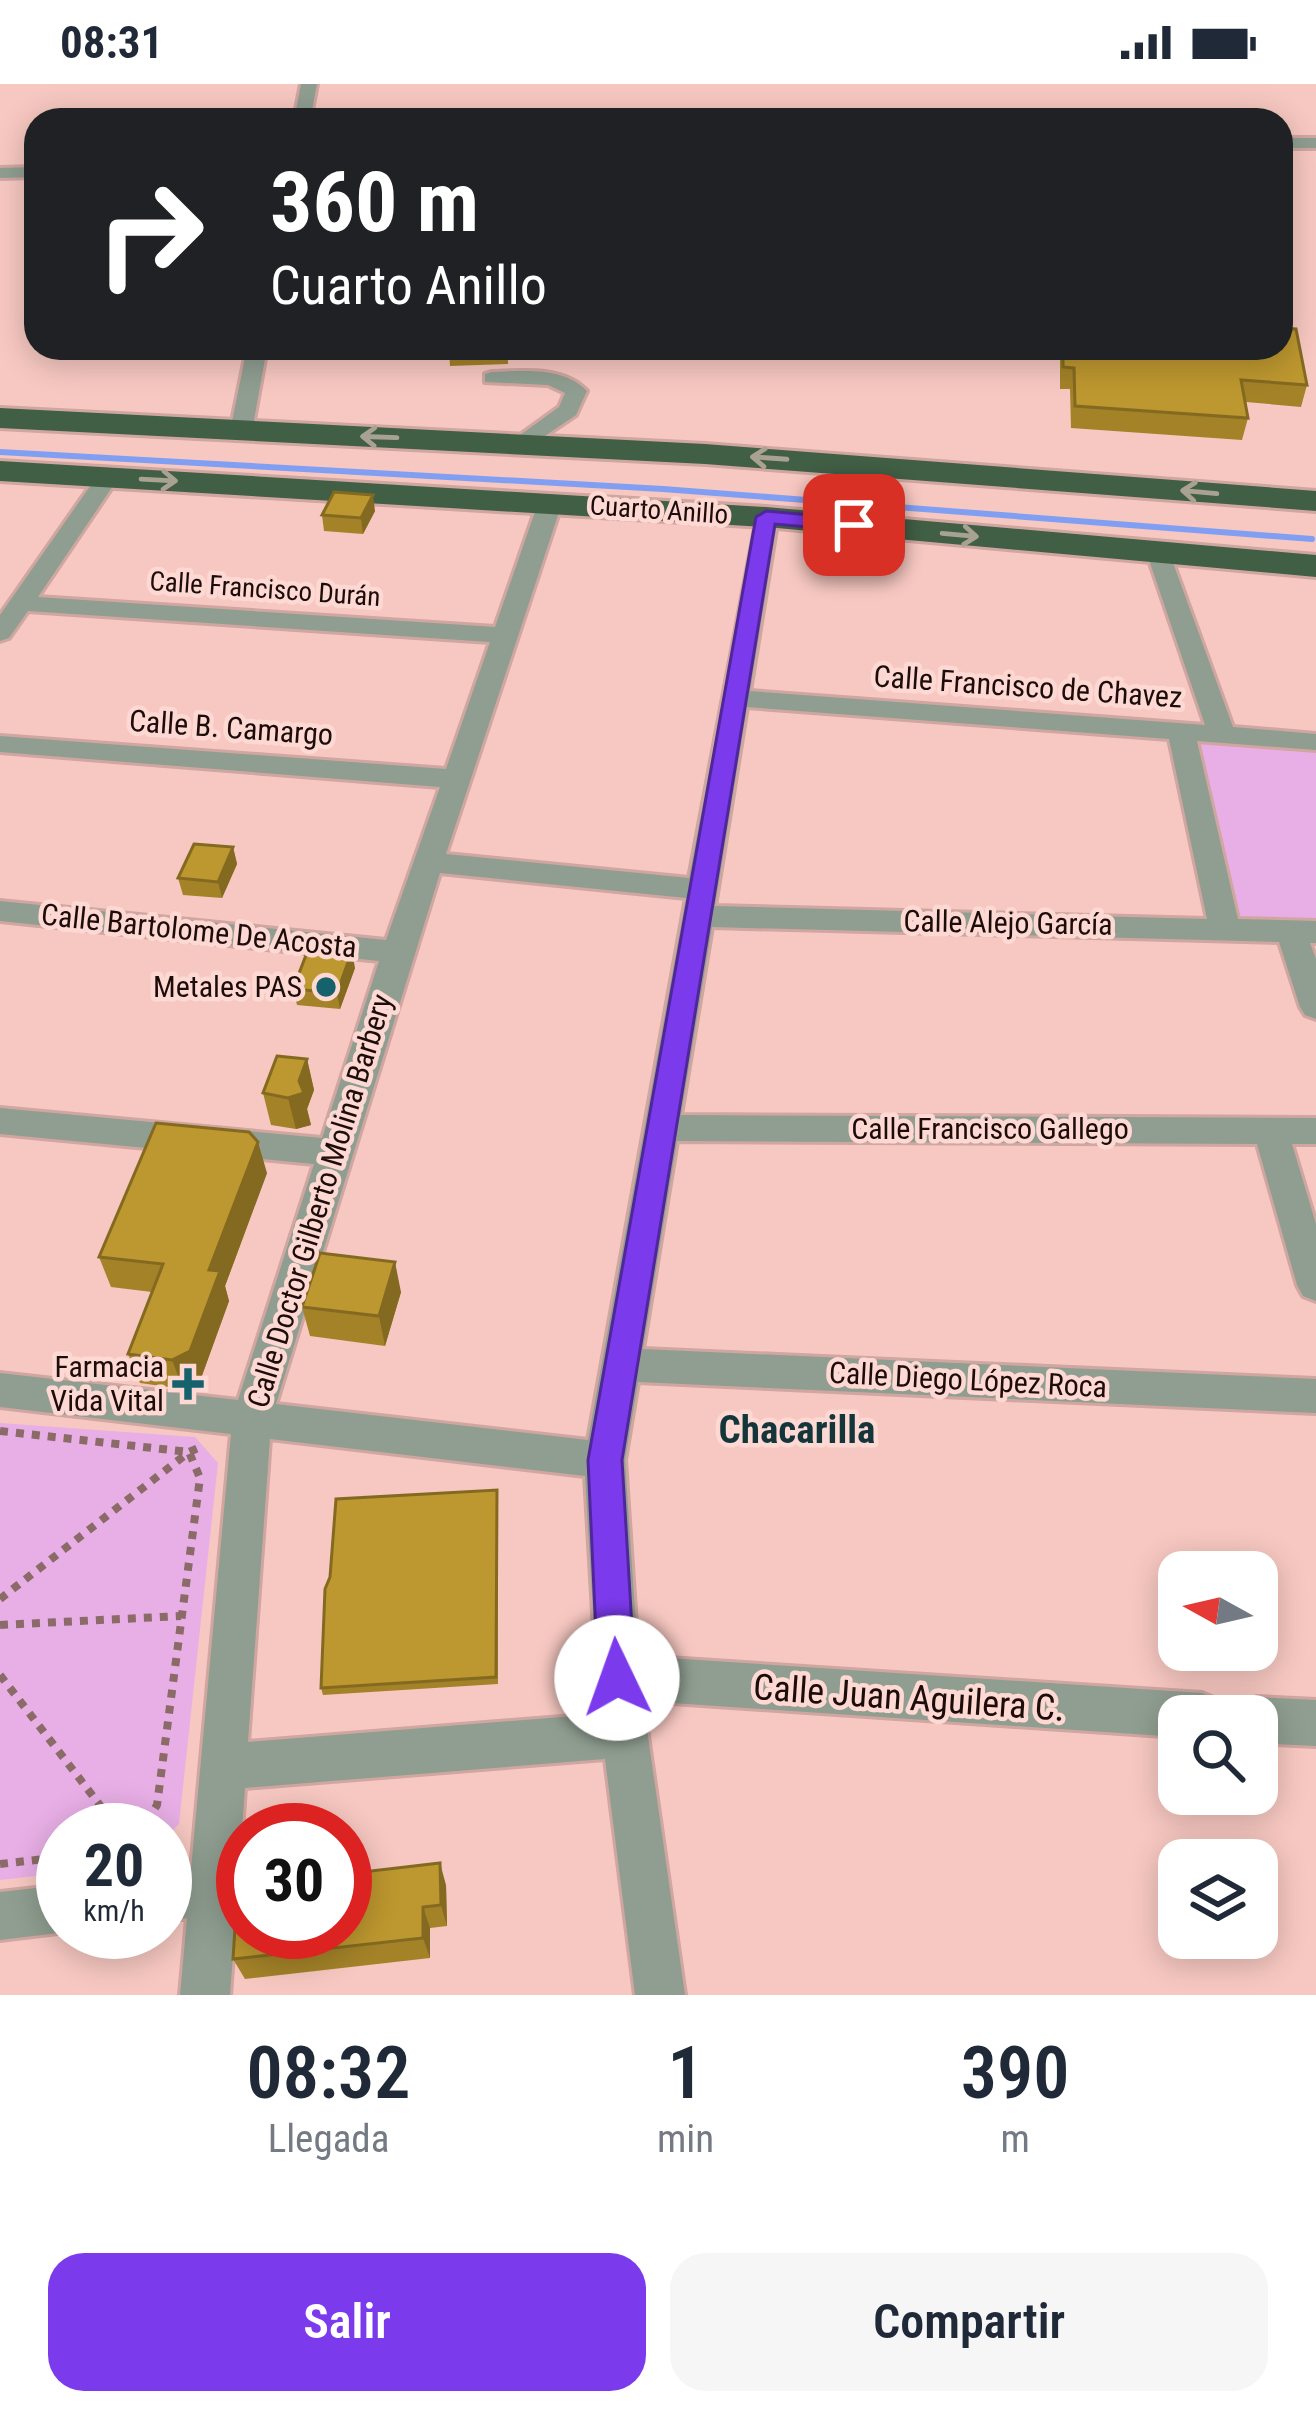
<!DOCTYPE html>
<html lang="es">
<meta charset="utf-8">
<style>
body{margin:0;font-family:"Roboto Condensed",sans-serif;background:#f6f6f7;color:#1f2937;height:100vh;display:flex;flex-direction:column;font-size:45px;white-space:nowrap}
*{box-sizing:border-box;margin:0}
p{font-size:39px;color:#747a83}
.icon{flex:none;width:66px;height:66px;fill:none;stroke:currentColor;stroke-width:2;stroke-linecap:round;stroke-linejoin:round}
.map{position:relative;height:1911px;overflow:hidden}
.side{display:flex;flex-direction:column;background:#fff;flex:1}
.side>*{flex:none}
.top-card{position:absolute;left:24px;top:24px;width:1269px;height:252px;border-radius:36px;box-shadow:0 6px 30px #0003;background:#202124;color:#fff;overflow:hidden}
.needle{width:78px;rotate:278deg}
.tools{position:absolute;left:1158px;top:1467px;display:grid;gap:24px}
.tools a{display:grid;place-items:center;width:120px;height:120px;border-radius:24px;background:#fff;box-shadow:0 6px 30px #0003;font-size:60px}
.speed{position:absolute;left:36px;top:1719px;display:flex;gap:24px;font-size:60px;font-weight:700;text-align:center}
.speed>*{display:grid;place-content:center;width:156px;height:156px;border-radius:50%;background:#fff;box-shadow:0 6px 30px #0003;line-height:1}
.speed small{font-size:30px;font-weight:400}
.speed .limit{border:18px solid #d22;background:#fff;color:#111}
.pin{position:absolute;display:grid;place-items:center;width:102px;height:102px;color:#fff;margin:-51px;border-radius:24px;box-shadow:0 6px 18px #0006}
.me{position:absolute;width:132px;margin:-66px;rotate:357deg;stroke-linejoin:round;filter:drop-shadow(0 0 9px #0008)}
.turn{display:flex;align-items:center;gap:42px;height:252px;padding:0 48px;font-size:54px}
.turn .icon{width:156px;height:156px;stroke-width:2.5}
.turn b{display:block;font-size:84px;line-height:102px}
.eta{display:flex;justify-content:space-evenly;align-items:center;height:204px;text-align:center}
.eta b{font-size:72px;font-weight:600;line-height:84px}
.button{display:flex;gap:24px;margin-top:auto;padding:24px 48px}
.button a{flex:1;height:138px;border-radius:36px;background:#7c3aed;color:#fff;font-size:48px;font-weight:600;line-height:138px;text-align:center}
.button a+a{background:#f6f6f7;color:#1f2937}
.status{display:flex;justify-content:space-between;align-items:center;height:84px;padding:0 60px;background:#fff;direction:ltr}
.status svg{height:33px;fill:currentColor}
.map>svg:first-child{display:block}
</style>
<div class="status"><b>08:31</b><svg viewBox="0 0 49 12"><path d="M0 12V9h3v3zM5 12V6h3v6zM10 12V3h3v9zM15 12V0h3v12zM26 1h20v11H26zM47 4h2v5h-2z"/></svg></div>
<div class="map">
<svg width="1316" height="1911" viewBox="0 0 1316 1911">
<rect width="100%" height="100%" fill="#f7c8c1"/>
<!-- green -->
<g fill="#e8afe6">
<polygon points="1191,656 1316,663 1316,838 1231,836"/>
<polygon points="0,1339 195,1353 218,1379 179,1740 165,1754 165,1746 63,1746 63,1789 0,1796"/>
</g>
<g fill="none" stroke-linecap="round" stroke-linejoin="round">
<!-- stream -->
<polyline stroke="#819ff2" stroke-width="6" points="0,368 663,405 1312,455"/>
<defs>
<g id="minor">
<polygon points="301,0 317,0 310,36 294,36"/>
<rect x="1281" y="54" width="35" height="10"/>
<polygon points="36,83 36,93 0,94 0,84"/>
<polygon points="247,264 267,264 252,347 241,354 230,347"/>
<path d="M 492,288 C 524,287 563,282 587,307 L 576,331 L 524,366 L 516,364 L 516,354 L 559,323 L 565,309 L 548,301 L 485,298 L 485,290 Z"/>
<path d="M 108,386 L 119,393 L 38,513 L 495,543 L 538,419 L 550,412 L 558,414 L 562,419 L 446,770 L 689,794 L 758,428 L 766,426 L 778,433 L 750,607 L 1205,641 L 1147,470 L 1159,463 L 1168,465 L 1233,643 L 1316,650 L 1316,666 L 1197,657 L 1238,835 L 1316,837 L 1316,859 L 1310,859 L 1316,875 L 1316,935 L 1305,931 L 1300,923 L 1279,858 L 712,843 L 681,1031 L 1316,1034 L 1316,1060 L 1292,1060 L 1316,1140 L 1316,1217 L 1303,1212 L 1297,1201 L 1257,1060 L 677,1057 L 643,1265 L 1316,1295 L 1316,1329 L 638,1298 L 625,1376 L 638,1572 L 1202,1609 L 1218,1616 L 1225,1632 L 1179,1632 L 1179,1653 L 643,1617 L 685,1911 L 635,1911 L 605,1675 L 245,1704 L 230,1911 L 180,1911 L 187,1834 L 165,1837 L 165,1789 L 191,1785 L 231,1350 L 0,1323 L 0,1289 L 238,1316 L 314,1080 L 0,1050 L 0,1024 L 322,1054 L 379,877 L 0,837 L 0,817 L 386,856 L 440,703 L 0,668 L 0,652 L 446,685 L 490,558 L 28,527 L 9,554 L 0,557 L 0,531 L 100,388 ZM 747,623 L 1169,655 L 1207,835 L 715,822 ZM 440,789 L 686,814 L 588,1356 L 276,1320 ZM 270,1355 L 585,1392 L 599,1630 L 248,1658 Z"/>
<polygon points="1257,1613 1316,1616 1316,1662 1257,1659 1257,1632 1236,1632 1241,1620"/>
<polygon points="63,1801 66,1848 0,1856 0,1808"/>
</g>
<g id="highway">
<polygon points="0,324 705,360 1316,407 1316,427 705,380 0,344"/>
<polygon points="0,377 766,423 1316,471 1316,493 766,443 0,397"/>
</g>
</defs>
<!-- minor casing -->
<use href="#minor" stroke="#d0a6a0" stroke-width="6"/>
<!-- highway casing -->
<use href="#highway" stroke="#d0a6a0" stroke-width="6"/>
<!-- path -->
<g stroke="#8b6b67" stroke-width="8" stroke-dasharray="8 8" stroke-linecap="butt">
<polyline points="0,1347 189,1368 200,1394 157,1721 141,1746"/>
<polyline points="0,1515 189,1368 203,1362"/>
<polyline points="0,1541 181,1532"/>
<polyline points="0,1591 119,1746"/>
<polyline points="0,1780 63,1773"/>
</g>
<!-- minor -->
<use href="#minor" fill="#909e91" fill-rule="evenodd"/>
<!-- highway -->
<use href="#highway" fill="#415f45" fill-rule="evenodd"/>
</g>
<!-- wall -->
<g fill="#a38228">
<polygon points="449,264 508,264 508,280 450,282"/>
<polygon points="1060,264 1281,264 1307,301 1301,323 1246,318 1248,334 1242,356 1071,344 1070,305 1060,305"/>
<polygon points="375,427 363,450 324,447 322,431"/>
<polygon points="233,763 237,780 222,814 183,811 178,794"/>
<polygon points="355,884 340,925 297,921 293,905"/>
<polygon points="307,975 314,1006 307,1025 311,1041 296,1045 271,1041 263,1009"/>
<polygon points="267,1089 225,1202 229,1217 200,1297 183,1305 140,1299 128,1270 152,1208 111,1203 99,1173"/>
<polygon points="401,1208 385,1262 310,1252 302,1223"/>
<polygon points="498,1413 498,1600 323,1611 321,1604"/>
<polygon points="446,1801 447,1842 430,1844 430,1874 245,1895 233,1875 243,1848"/>
</g>
<!-- shaded-wall -->
<g fill="#846a21">
<polygon points="373,411 375,427 363,450 361,434"/>
<polygon points="233,763 237,780 222,814 218,798"/>
<polygon points="352,867 355,884 340,925 337,909"/>
<polygon points="307,975 314,1006 307,1025 311,1041 296,1045 288,1014 299,997"/>
<polygon points="258,1058 267,1089 225,1202 229,1217 200,1297 183,1305 172,1276"/>
<polygon points="395,1178 401,1208 385,1262 379,1232"/>
<polygon points="440,1779 446,1801 447,1842 441,1821"/>
<polygon points="423,1823 430,1844 430,1874 423,1854"/>
</g>
<!-- building -->
<g fill="#bd972f" stroke="#846a21" stroke-width="3">
<polygon points="1281,244 1296,245 1307,301 1241,296 1248,334 1075,322 1074,284 1063,283 1063,264 1281,264"/>
<polygon points="334,408 373,411 361,434 322,431"/>
<polygon points="194,760 233,763 218,798 178,794"/>
<polygon points="311,858 349,862 352,867 337,909 293,905"/>
<polygon points="277,972 307,975 299,997 304,1009 288,1014 263,1009"/>
<polygon points="156,1039 249,1048 258,1058 209,1186 220,1187 190,1267 172,1276 128,1270 163,1180 99,1173"/>
<polygon points="320,1169 395,1178 379,1232 302,1223"/>
<polygon points="497,1406 496,1593 321,1604 325,1505 330,1493 336,1415"/>
<polygon points="440,1779 441,1821 423,1823 423,1854 233,1875 235,1844 243,1843 243,1848 345,1848 345,1790"/>
</g>
<!-- one-way arrows -->
<defs><path id="oneway-shaft" d="M-6 0H5M1.5-3L5.5 0L1.5 3" fill="none" stroke-width="1.6" stroke-linecap="round" stroke-linejoin="round" transform="scale(3)"/></defs>
<g stroke="#a9a293">
<use href="#oneway-shaft" transform="translate(379 353) rotate(-178)"/>
<use href="#oneway-shaft" transform="translate(769 374) rotate(-176)"/>
<use href="#oneway-shaft" transform="translate(159 396) rotate(3)"/>
<use href="#oneway-shaft" transform="translate(1199 408) rotate(-175)"/>
<use href="#oneway-shaft" transform="translate(960 451) rotate(5)"/>
</g>
<!-- route -->
<polygon fill="#7c3aed" stroke="#51269a" stroke-width="3" points="766,427 854,435 863,441 854,447 775,440 622,1376 635,1594 630,1606 617,1612 604,1606 598,1594 588,1376 756,433"/>
<!-- markers -->
<g fill="#15626c" stroke="#fed8d2" stroke-width="4.5">
<circle cx="326" cy="903" r="12"/>
<path d="M182 1282h12v12h12v12h-12v12h-12v-12h-12v-12h12z"/>
</g>
<g text-anchor="middle" stroke-width="9" stroke-linejoin="round" paint-order="stroke">
<!-- far-street labels -->
<g font-size="27" fill="#1c0d0b" stroke="#fed8d2">
<text transform="translate(659 426) rotate(4)" y="9">Cuarto Anillo</text>
<text transform="translate(265 505) rotate(4)" y="9">Calle Francisco Durán</text>
</g>
<!-- street labels -->
<g font-size="30" fill="#1c0d0b" stroke="#fed8d2">
<text transform="translate(1028 603) rotate(4)" y="10">Calle Francisco de Chavez</text>
<text transform="translate(231 644) rotate(4)" y="10">Calle B. Camargo</text>
<text transform="translate(1008 839) rotate(1)" y="10">Calle Alejo García</text>
<text transform="translate(199 847) rotate(6)" y="10">Calle Bartolome De Acosta</text>
<text x="990" y="1055">Calle Francisco Gallego</text>
<text transform="translate(320 1117) rotate(-73)" y="10">Calle Doctor Gilberto Molina Barbery</text>
<text transform="translate(968 1296) rotate(3)" y="10">Calle Diego López Roca</text>
</g>
<!-- poi labels -->
<g font-size="30" fill="#1c0d0b" stroke="#fed8d2" text-anchor="end">
<text x="302" y="913">Metales PAS</text>
<text x="164" y="1293">Farmacia<tspan x="164" dy="34">Vida Vital</tspan></text>
</g>
<!-- near-street labels -->
<g font-size="36" fill="#1c0d0b" stroke="#fed8d2">
<text transform="translate(909 1613) rotate(4)" y="13">Calle Juan Aguilera C.</text>
</g>
<!-- near-neighbourhood labels -->
<g font-size="39" font-weight="bold" fill="#14363b" stroke="#fed8d2">
<text x="797" y="1359">Chacarilla</text>
</g>
</g>
</svg>
<div class="tools">
<a><svg class="needle" viewBox="-14 -14 28 28"><path d="M0-13l5 13h-10z" fill="#e53935"/><path d="M0 13l5-13h-10z" fill="#747a83"/></svg></a>
<a><svg class="icon" aria-label="search" viewBox="0 0 24 24"><circle cx="10" cy="10" r="6"/><path d="M15 15l6 6"/></svg></a>
<a><svg class="icon" aria-label="layers" viewBox="0 0 24 24"><path d="M12 4l9 5-9 5-9-5zM3 14l9 5 9-5"/></svg></a>
</div>
<div class="speed"><div>20<small>km/h</small></div><div class="limit">30</div></div>
<div class="pin" style="left:854px;top:441px;background:#d93025"><svg class="icon" aria-label="arrive" viewBox="0 0 24 24"><path d="M6 21V4h12l-3 4 3 4H6"/></svg></div>
<svg class="me" style="left:617px;top:1594px" viewBox="-20 -20 40 40"><circle r="19" fill="#fff"/><path d="M0-13L10 11 0 6-10 11z" fill="#7c3aed"/></svg>
<div class="top-card">
<div class="turn"><svg class="icon" aria-label="right" viewBox="0 0 24 24"><path d="M7 20v-9h11M14 6l5 5-5 5"/></svg><div><b>360 m</b>Cuarto Anillo</div></div>
</div>
</div>
<section class="side">
<div class="eta">
<div><b>08:32</b><p>Llegada</p></div>
<div><b>1</b><p>min</p></div>
<div><b>390</b><p>m</p></div>
</div>
<div class="button"><a>Salir</a><a>Compartir</a></div>
</section>
